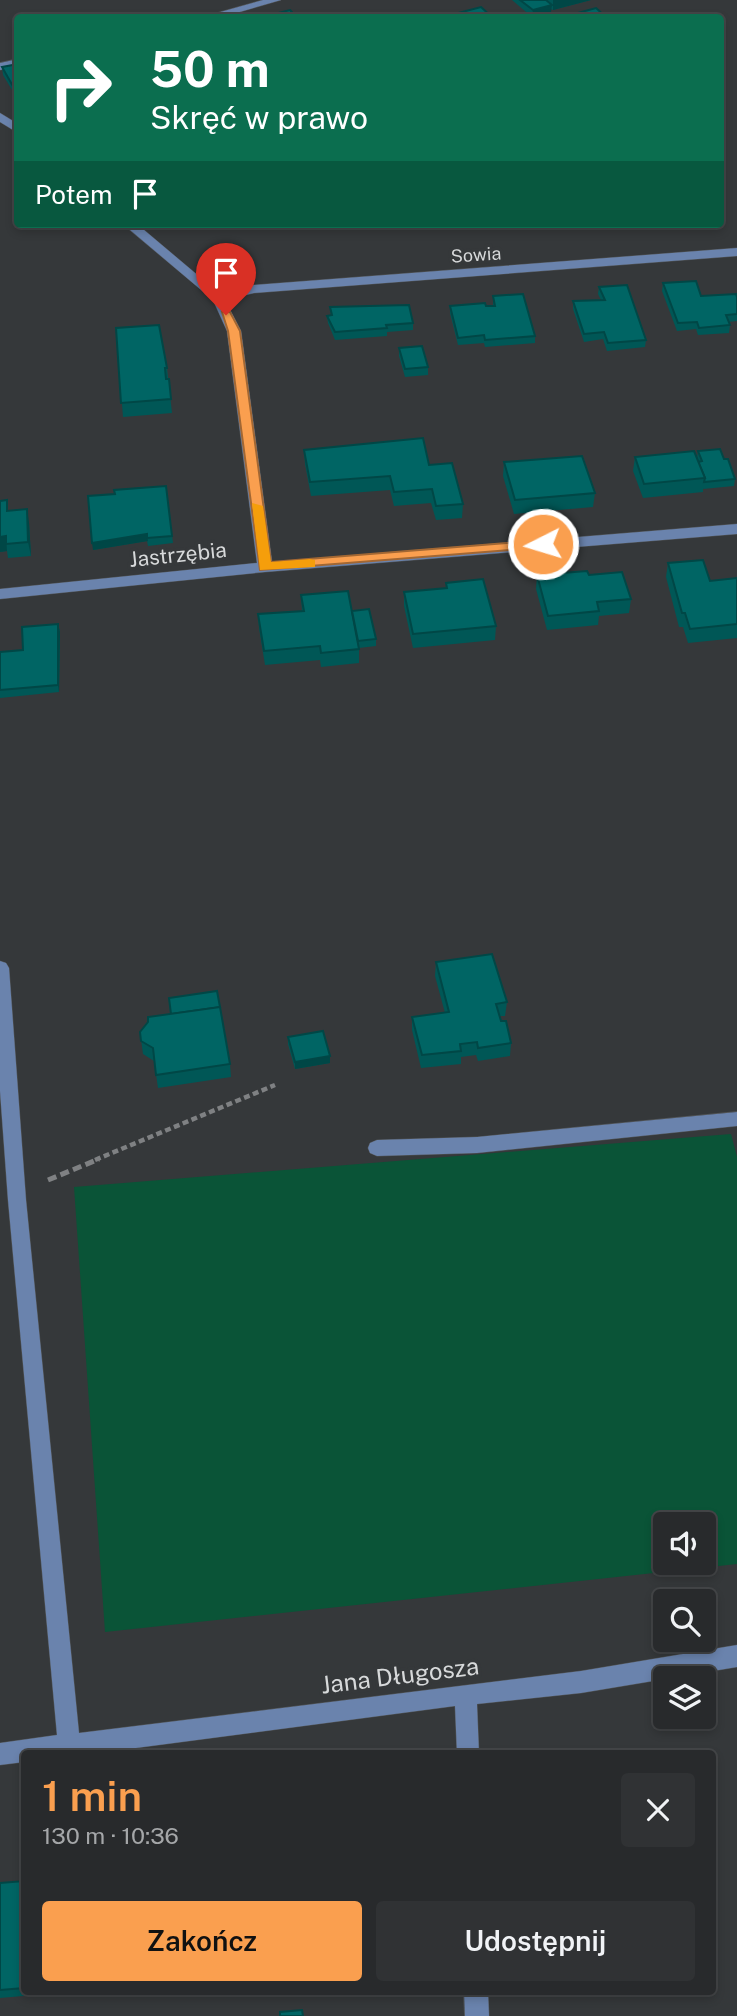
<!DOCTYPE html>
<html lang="pl">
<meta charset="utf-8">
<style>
body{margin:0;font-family:"Public Sans",sans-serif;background:#303234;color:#f1f3f6;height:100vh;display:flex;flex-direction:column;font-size:26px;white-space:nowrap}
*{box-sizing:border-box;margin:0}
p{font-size:23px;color:#a5a7a9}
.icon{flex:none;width:38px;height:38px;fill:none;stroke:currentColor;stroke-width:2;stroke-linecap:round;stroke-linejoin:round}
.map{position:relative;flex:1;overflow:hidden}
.details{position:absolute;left:21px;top:1750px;width:695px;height:245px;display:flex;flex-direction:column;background:#282a2c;border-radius:7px;box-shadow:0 4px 10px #0003,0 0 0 2px #444648}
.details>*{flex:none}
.top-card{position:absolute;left:14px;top:14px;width:710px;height:214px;border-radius:7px;box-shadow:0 4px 10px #0003,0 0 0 2px #444648;background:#0b6e4f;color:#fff;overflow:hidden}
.fabs{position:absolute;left:653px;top:1512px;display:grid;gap:14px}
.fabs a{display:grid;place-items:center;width:63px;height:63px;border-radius:7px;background:#282a2c;box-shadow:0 4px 10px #0003,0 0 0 2px #444648;font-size:35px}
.pin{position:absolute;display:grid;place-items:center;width:60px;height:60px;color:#fff;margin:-72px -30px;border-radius:50% 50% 50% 0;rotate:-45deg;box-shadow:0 0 7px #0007}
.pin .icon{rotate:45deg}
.me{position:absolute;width:77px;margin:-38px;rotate:265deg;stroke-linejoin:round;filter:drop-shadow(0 0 5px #0008)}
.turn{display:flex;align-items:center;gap:24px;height:147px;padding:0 21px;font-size:32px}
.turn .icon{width:91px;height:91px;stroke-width:2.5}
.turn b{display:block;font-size:49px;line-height:60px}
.then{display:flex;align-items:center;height:66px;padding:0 21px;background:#0003;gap:14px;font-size:26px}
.round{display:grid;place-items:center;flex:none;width:74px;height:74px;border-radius:7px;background:#303234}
.overview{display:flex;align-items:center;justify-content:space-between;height:119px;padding:0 21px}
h1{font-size:42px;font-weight:600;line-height:52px;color:#fa9f4f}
.primary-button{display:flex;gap:14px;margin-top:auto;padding:14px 21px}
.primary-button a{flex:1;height:80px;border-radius:7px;background:#fa9f4f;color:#111;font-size:28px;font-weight:600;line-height:80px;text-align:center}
.primary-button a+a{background:#303234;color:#f1f3f6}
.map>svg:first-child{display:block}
</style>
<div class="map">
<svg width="737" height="2016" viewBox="0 0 737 2016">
<rect width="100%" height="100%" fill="#35383a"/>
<!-- green -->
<path fill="#0a5437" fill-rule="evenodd" d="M 731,1134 L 737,1157 L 737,1564 L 105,1632 L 74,1187 ZM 665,1524 L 704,1524 L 704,1563 L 665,1563 Z"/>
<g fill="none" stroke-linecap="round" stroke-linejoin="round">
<defs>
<g id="minor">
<polygon points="263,0 281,0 219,18 199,18"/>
<polygon points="18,59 18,66 0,70 0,63"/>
<polygon points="0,113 18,124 18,133 0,122"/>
<polygon points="123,224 137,224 220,294 254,285 737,248 737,256 254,293 225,300 241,331 272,562 737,524 737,534 265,572 0,599 0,589 257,563 227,331 213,300"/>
<polygon points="0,961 6,963 9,968 26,1200 79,1733 581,1671 737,1645 737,1667 581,1693 477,1704 479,1754 457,1754 455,1706 90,1754 24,1754 24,1762 0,1765 0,1743 57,1735 8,1200 0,1091"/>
<polygon points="737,1112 737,1126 477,1153 377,1156 370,1153 368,1148 370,1143 377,1140 477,1137"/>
<polygon points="464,1992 488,1992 489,2016 465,2016"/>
</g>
</defs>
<!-- minor casing -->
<use href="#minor" stroke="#525557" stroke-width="1"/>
<!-- path-far1 -->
<polyline stroke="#7f8183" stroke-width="4.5" stroke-dasharray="6 3.5" stroke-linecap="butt" points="95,1160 275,1085"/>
<!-- path -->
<polyline stroke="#7f8183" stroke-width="5" stroke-dasharray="9 4.5" stroke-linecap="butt" points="48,1180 99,1159"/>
<!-- minor -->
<use href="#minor" fill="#6a83ad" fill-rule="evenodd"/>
</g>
<!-- wall -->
<g fill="#005756">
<polygon points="512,0 591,0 553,10 551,9 551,12 532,17"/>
<polygon points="18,64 18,100 3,75 2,67"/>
<polygon points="663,283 701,296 737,297 737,321 728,322 730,325 729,333 698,335 696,329 677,331 662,291"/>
<polygon points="599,287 646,340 645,347 607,351 603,339 584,342 573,309 573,301 601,300 598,294"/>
<polygon points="493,296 535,336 535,343 485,347 484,343 458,345 450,313 450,306 493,306"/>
<polygon points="330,307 413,323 413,330 387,332 387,336 335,340 328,323 327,316 331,316"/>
<polygon points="116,328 167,368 172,413 123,417"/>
<polygon points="399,348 428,367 428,375 405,377 399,356"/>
<polygon points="304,450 429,465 463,504 462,518 436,520 431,503 394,506 390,490 311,496 305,464"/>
<polygon points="698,451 724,459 735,479 734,486 703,489 703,492 643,498 633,471 635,457 697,459"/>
<polygon points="504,462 595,493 593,507 514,514 503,476"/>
<polygon points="166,486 173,543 148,546 147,541 93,550 115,494"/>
<polygon points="8,510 29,523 31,556 8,558 7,551 0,552"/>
<polygon points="668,563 710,581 737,578 737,638 688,643 683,627 679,627 666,577"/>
<polygon points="537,575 589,575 631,599 629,613 599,616 598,625 547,630 536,589"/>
<polygon points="446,583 496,626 495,640 413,648 404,606 404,592 446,588"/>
<polygon points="301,595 352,611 376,639 376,646 359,648 359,663 321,667 320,660 265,665 259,628 258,614 302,611"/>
<polygon points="58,624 60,632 59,692 0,698 0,652 23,650"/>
<polygon points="436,962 507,1002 505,1016 500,1016 511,1043 510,1056 478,1061 476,1055 461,1057 461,1064 421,1068 412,1030 412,1017 445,1013 435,976"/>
<polygon points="140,1032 230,1064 231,1077 158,1088 154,1061 143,1054"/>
<polygon points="288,1037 330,1056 330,1063 295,1069 288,1044"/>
<polygon points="24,1881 24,1992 46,1992 46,1994 0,1998 0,1883"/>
</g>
<!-- shaded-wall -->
<g fill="#004746">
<polygon points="553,0 591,0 553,10"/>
<polygon points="552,5 551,12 532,17 533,10"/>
<polygon points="27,509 29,523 31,556 28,542"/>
<polygon points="147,534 148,541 93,550 92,543"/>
<polygon points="6,536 7,551 0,552 0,537"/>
<polygon points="58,624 60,632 59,692 58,685"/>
<polygon points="330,1056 330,1063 295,1069 295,1062"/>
</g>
<!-- building -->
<g fill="#006564" stroke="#004746" stroke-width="2">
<polygon points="520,0 546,0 552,5 533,10"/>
<polygon points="481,7 493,18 439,18"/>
<polygon points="596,8 607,18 563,17"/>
<polygon points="290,10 297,18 258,18"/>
<polygon points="382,13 386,18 361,18"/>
<polygon points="18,64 18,67 16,68 18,95 2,67"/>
<polygon points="696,281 701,296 736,294 737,297 737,314 726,315 730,325 699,328 697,322 678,323 663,283"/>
<polygon points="627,285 646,340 608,343 604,332 584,334 573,301 605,300 599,287"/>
<polygon points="523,294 535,336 485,340 484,335 458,338 450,306 485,303 486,306 495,306 493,296"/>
<polygon points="409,305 413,323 386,325 387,328 335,332 327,316 332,315 330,307"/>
<polygon points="159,325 167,368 165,368 166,379 169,379 171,399 121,403 116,328"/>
<polygon points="422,346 428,367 405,369 399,348"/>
<polygon points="423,438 429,465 452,463 463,504 436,506 432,489 394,492 390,476 310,482 304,450"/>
<polygon points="720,449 724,459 728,459 735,479 704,482 705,478 698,462 702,461 698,451"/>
<polygon points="694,451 705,478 644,484 635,457"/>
<polygon points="582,456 595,493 515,500 504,462"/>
<polygon points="166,486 172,536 147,538 147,534 92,543 88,496 115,494 114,490"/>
<polygon points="7,500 7,511 27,509 28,542 6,544 6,536 0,537 0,501"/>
<polygon points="703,560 710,581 737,578 737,624 690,629 685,613 682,613 668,563"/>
<polygon points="587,571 589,575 622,572 631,599 597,602 599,611 548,616 537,575"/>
<polygon points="483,579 496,626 413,634 404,592 447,588 446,583"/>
<polygon points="348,591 359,649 321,653 320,646 264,651 258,614 304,611 301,595"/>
<polygon points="369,609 376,639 358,641 352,611"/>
<polygon points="58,624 58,685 0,690 0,652 23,650 22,627"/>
<polygon points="492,954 507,1002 496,1004 501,1021 506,1021 511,1043 478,1048 477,1042 460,1044 461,1051 422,1055 412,1017 449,1012 436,962"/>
<polygon points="217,991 220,1007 171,1014 169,998"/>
<polygon points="220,1007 230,1064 156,1075 153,1048 141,1041 140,1032 148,1022 148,1017"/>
<polygon points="323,1031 330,1056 295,1062 288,1037"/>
<polygon points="24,1881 24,1988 0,1990 0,1883"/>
<polygon points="302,2010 303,2016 280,2016 280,2012"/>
</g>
<!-- route -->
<polygon fill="#fa9f4f" stroke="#a26733" stroke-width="2" points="222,312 230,312 240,331 271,562 543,540 547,541 547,547 260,570 228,331"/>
<!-- slow -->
<polygon fill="#f59e0b" points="252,503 263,506 271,562 310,559 315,560 315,567 260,570"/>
<g text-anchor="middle" stroke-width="7" stroke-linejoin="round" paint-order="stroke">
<!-- far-street labels -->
<g font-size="18" fill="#d7d9da" stroke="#35383a">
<text transform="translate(476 255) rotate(-4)" y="6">Sowia</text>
</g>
<!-- street labels -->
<g font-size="21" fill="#d7d9da" stroke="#35383a">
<text transform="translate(178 555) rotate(-6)" y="7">Jastrzębia</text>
</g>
<!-- near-street labels -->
<g font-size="24" fill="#d7d9da" stroke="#35383a">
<text transform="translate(400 1676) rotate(-7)" y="8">Jana Długosza</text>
</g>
</g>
</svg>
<div class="fabs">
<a><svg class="icon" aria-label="sound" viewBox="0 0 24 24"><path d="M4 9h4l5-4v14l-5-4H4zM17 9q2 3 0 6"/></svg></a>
<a><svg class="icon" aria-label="search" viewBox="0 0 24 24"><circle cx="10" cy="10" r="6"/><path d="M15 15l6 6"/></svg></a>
<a><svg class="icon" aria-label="layers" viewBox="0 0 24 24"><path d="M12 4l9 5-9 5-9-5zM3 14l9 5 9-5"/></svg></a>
</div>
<div class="pin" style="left:226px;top:315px;background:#d93025"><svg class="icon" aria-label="arrive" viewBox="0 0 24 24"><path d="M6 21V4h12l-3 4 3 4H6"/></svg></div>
<svg class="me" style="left:543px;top:544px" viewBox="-20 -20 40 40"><circle r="17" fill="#fa9f4f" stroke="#fff" stroke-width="3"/><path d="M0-11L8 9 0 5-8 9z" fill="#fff"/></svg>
<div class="top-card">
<div class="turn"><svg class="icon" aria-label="right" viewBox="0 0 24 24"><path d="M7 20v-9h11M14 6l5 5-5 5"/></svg><div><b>50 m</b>Skręć w prawo</div></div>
<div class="then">Potem<svg class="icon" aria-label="arrive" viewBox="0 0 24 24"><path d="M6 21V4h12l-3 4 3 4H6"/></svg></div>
</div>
<section class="details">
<div class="overview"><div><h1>1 min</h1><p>130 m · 10:36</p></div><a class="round"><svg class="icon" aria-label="close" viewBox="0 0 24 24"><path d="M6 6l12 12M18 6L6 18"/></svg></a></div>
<div class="primary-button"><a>Zakończ</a><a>Udostępnij</a></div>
</section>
</div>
